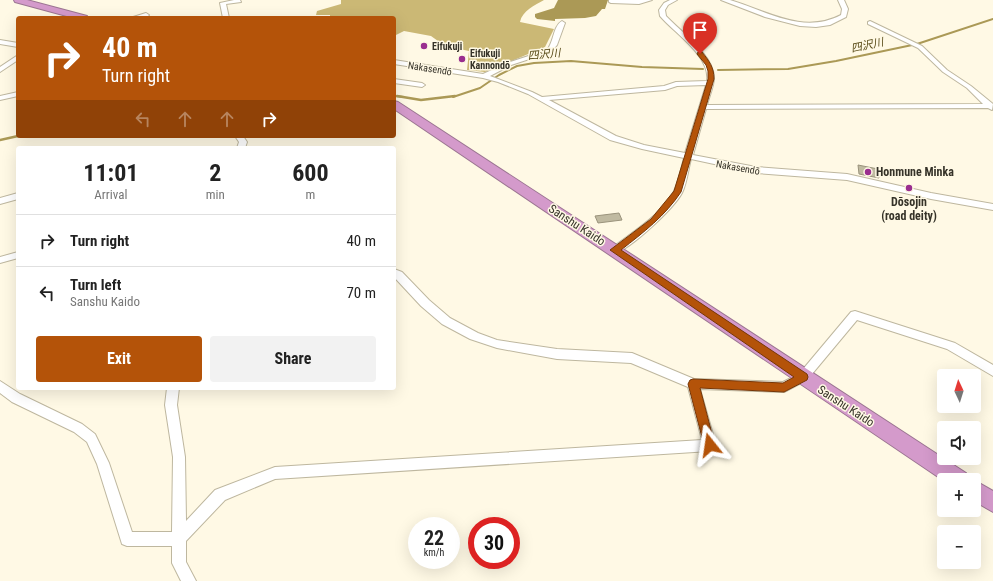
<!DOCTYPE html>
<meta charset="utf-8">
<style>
body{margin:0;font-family:"Roboto Condensed","Noto Sans JP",sans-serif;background:#f2f2f2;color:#222;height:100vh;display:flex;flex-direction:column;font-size:15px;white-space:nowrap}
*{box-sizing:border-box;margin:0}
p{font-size:13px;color:#767676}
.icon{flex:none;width:22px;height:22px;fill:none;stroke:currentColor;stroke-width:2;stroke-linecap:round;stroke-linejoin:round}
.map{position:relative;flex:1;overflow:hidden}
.sheet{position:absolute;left:16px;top:146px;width:380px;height:244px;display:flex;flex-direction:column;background:#fff;border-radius:4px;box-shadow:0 4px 16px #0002}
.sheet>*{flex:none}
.guide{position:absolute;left:16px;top:16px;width:380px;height:122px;border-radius:4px;box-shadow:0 4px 16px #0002;background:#b45309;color:#fff;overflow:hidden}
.needle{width:26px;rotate:356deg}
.controls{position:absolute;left:937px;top:369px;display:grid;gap:8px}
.controls a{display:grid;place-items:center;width:44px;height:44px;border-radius:4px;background:#fff;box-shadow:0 4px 16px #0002;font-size:20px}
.speed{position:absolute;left:408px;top:517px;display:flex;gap:8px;font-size:20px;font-weight:700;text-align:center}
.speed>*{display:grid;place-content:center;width:52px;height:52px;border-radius:50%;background:#fff;box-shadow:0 4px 16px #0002;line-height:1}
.speed small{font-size:10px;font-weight:400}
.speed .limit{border:6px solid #d22;background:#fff;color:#111}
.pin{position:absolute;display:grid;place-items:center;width:34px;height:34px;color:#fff;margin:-41px -17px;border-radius:50% 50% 50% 0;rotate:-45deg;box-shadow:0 0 4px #0007}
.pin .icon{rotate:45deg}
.me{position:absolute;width:44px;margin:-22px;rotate:345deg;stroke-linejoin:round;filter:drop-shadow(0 0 3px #0008)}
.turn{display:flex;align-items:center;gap:14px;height:84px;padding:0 20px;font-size:18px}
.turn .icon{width:52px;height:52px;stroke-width:2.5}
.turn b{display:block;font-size:28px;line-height:34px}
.lanes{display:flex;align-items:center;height:38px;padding:0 20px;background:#0003;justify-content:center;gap:20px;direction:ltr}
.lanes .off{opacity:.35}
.eta{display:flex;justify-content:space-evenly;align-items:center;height:68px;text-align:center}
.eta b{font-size:24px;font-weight:700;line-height:28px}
.button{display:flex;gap:8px;margin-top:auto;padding:8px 20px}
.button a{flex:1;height:46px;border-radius:4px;background:#b45309;color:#fff;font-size:16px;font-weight:700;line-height:46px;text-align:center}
.button a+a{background:#f2f2f2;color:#222}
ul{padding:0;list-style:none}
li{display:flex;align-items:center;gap:12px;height:52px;padding:0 20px;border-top:1px solid #e0e0e0}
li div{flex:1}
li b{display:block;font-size:15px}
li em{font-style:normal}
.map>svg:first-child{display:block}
</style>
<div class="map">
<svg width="993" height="581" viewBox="0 0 993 581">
<rect width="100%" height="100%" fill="#fff9e5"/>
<!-- forest -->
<path fill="#cbb875" d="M 341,0 L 544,0 C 535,5 522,11 520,22 L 554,29 L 545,47 L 485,72 L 467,70 L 469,51 L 445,46 L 431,36 L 404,31 L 394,36 L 394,18 L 330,18 L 330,15 L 316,15 L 317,11 L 341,4 Z"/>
<!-- water -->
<polygon fill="#ab9956" points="558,0 608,0 605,9 602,9 596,16 585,18 555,19 555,21 537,19 535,17 535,14 554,8"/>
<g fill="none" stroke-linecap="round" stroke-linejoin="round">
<!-- stream-far1 -->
<g stroke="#ab9956" stroke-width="2">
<polyline points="718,70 788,69 836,61 917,44 993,19"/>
<polyline points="394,96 404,97"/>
<polyline points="453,97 480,88 499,75 517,66 534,63 571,61 642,67 703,69"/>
</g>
<!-- stream -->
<g stroke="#ab9956" stroke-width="2.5">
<polyline points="397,96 421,100 455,96"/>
<polyline points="0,140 18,136"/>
</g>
</g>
<!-- building -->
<g fill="#c0baa1" stroke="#9a937c">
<polygon points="858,165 878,169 879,178 859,174"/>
<polygon points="619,213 622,220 598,223 595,216"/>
</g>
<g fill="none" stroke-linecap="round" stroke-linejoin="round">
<defs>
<g id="minor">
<polygon points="234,0 240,0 241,2 226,4 229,18 223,18 220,3"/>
<polygon points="609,0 652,0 639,4 611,3 609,2"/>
<path d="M 670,0 L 677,0 L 668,5 L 665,10 L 666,16 C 681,32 714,55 714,78 C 714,86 709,97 707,105 L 983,104 L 967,88 L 943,72 L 918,48 L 868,24 L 868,22 L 870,21 L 922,46 L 947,70 L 971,86 L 993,104 L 992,110 L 988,108 L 706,109 L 693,155 L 756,167 L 847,174 L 931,193 L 993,204 L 993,210 L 931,199 L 847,180 L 756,173 L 691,159 C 688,170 687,183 682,193 C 674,208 631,249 615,253 L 612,252 L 610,250 L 612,248 C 631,233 664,213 674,191 C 679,181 681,169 684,158 L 642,149 L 610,140 L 528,94 L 498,82 L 483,78 L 394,64 L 394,60 L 483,74 L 507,63 L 547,50 C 554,42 553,26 562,21 L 565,23 L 557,45 L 551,52 L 511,65 L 490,76 L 532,92 L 542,97 L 664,86 L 676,82 L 707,81 C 711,56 674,33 660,16 L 659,10 L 664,3 ZM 706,85 L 685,153 L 644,145 L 616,136 L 549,100 L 665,90 L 677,86 Z"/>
<path d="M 721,0 L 730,0 C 767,11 803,35 841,15 L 842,9 L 838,0 L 844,0 L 848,9 L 846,17 L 830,25 L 816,27 L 800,26 L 765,17 Z"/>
<polygon points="146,13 149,15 148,16 130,18"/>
<polygon points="0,40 18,43 18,47 0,44"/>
<polygon points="18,55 18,60 0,72 0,67"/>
<polygon points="394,79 422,83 425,85 422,87 394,83"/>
<polygon points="18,92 18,96 0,100 0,96"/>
<polygon points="235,136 243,136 247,142 245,148 237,148 239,142"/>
<polygon points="18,193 18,199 0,204 0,198"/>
<polygon points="18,252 18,258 0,263 0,257"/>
<polygon points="394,269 402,272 429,300 450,318 478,333 497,340 557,349 632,353 694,379 783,382 799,374 851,312 855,311 955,343 993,365 993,376 947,349 857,320 807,380 784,392 700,389 716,445 714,449 710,451 275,479 225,500 186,541 186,562 196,581 181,581 172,563 172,546 127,546 122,544 97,464 87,442 74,432 12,402 0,393 0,381 20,394 82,424 95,434 109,463 132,532 172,532 173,457 165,405 167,388 179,388 177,405 185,457 186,521 215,490 275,467 702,440 688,387 631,363 557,359 497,348 470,339 442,324 421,306 394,277"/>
</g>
<g id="highway">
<polygon points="14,0 27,0 87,16 88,18 74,18 15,2"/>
<polygon points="394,101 398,102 966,473 969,480 944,480 944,481 394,109"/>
<polygon points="974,480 993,491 993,512 974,501"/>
</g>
</defs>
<!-- minor casing -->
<use href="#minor" stroke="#beb79f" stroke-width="2"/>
<!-- highway casing -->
<use href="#highway" stroke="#9c7692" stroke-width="2"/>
<!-- minor -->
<use href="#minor" fill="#fff" fill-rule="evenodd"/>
<!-- highway -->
<use href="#highway" fill="#d49acb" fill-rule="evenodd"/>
</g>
<!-- route -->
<path fill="#b45309" stroke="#753606" d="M 698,52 L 702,52 C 709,61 714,67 714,79 L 681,192 C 665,216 644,232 621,250 L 807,374 L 808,377 L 807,380 L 784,392 L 700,388 L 715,445 L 714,448 L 710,450 L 706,448 L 704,445 L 688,384 L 690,380 L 693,379 L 783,383 L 794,377 L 610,250 L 651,219 L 674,191 L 708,79 L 708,71 L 706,65 L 697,54 Z"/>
<!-- markers -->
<g fill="#9a2e8f" stroke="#fff9e5" stroke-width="1.5">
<circle cx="424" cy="46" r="4"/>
<circle cx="462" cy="59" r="4"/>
<circle cx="868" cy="172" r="4"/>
<circle cx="909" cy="188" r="4"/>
</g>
<g text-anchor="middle" stroke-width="3" stroke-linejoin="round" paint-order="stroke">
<!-- far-poi labels -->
<g font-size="10" font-weight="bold" fill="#353228" stroke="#fff9e5" text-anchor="start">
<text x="432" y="50">Eifukuji</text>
<text x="470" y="57">Eifukuji<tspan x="470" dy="12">Kannondō</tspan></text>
</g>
<!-- far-street labels -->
<g font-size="10" fill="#353228" stroke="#fff9e5">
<text transform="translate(430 68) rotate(9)" y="4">Nakasendō</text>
<text transform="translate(738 167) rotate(10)" y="4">Nakasendō</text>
</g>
<!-- far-water labels -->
<g font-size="11" font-style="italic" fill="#574915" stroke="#fff9e5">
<text transform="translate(867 45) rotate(-12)" y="4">四沢川</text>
<text transform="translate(544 54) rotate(-5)" y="4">四沢川</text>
</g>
<!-- poi labels -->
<g font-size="12" font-weight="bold" fill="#353228" stroke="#fff9e5" text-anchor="start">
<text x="876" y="176">Honmune Minka</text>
<text x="909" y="206" text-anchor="middle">Dōsojin<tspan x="909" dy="14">(road deity)</tspan></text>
</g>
<!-- street labels -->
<g font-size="12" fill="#353228" stroke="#fff9e5">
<text transform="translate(577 225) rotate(33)" y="4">Sanshu Kaido</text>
<text transform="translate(846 406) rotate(33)" y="4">Sanshu Kaido</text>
</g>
</g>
</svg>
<div class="controls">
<a><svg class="needle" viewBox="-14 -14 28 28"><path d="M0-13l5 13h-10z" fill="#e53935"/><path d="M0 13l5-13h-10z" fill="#767676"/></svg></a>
<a><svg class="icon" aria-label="sound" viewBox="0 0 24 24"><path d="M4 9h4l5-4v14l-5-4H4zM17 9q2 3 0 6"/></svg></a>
<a>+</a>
<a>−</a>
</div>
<div class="speed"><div>22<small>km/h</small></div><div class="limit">30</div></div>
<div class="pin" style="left:700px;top:54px;background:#d93025"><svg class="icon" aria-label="arrive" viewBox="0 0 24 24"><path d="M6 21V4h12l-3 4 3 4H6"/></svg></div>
<svg class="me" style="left:710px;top:445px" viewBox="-20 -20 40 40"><path d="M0-17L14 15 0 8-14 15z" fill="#b45309" stroke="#fff" stroke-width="4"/></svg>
<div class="guide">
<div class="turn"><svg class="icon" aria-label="right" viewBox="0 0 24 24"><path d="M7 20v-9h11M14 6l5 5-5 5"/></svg><div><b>40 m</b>Turn right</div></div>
<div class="lanes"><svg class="icon off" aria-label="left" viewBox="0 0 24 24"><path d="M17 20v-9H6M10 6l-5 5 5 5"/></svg><svg class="icon off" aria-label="ahead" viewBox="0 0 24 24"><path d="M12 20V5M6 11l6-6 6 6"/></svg><svg class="icon off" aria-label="ahead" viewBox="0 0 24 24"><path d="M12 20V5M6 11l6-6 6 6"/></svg><svg class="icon" aria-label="right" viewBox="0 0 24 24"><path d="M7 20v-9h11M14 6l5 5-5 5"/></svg></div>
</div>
<section class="sheet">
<div class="eta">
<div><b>11:01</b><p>Arrival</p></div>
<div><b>2</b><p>min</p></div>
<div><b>600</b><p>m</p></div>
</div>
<ul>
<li><svg class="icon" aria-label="right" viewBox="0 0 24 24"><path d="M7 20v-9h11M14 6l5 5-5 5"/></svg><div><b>Turn right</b></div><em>40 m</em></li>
<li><svg class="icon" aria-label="left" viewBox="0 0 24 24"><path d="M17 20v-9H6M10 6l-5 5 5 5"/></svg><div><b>Turn left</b><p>Sanshu Kaido</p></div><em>70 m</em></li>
</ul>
<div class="button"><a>Exit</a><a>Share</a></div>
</section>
</div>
